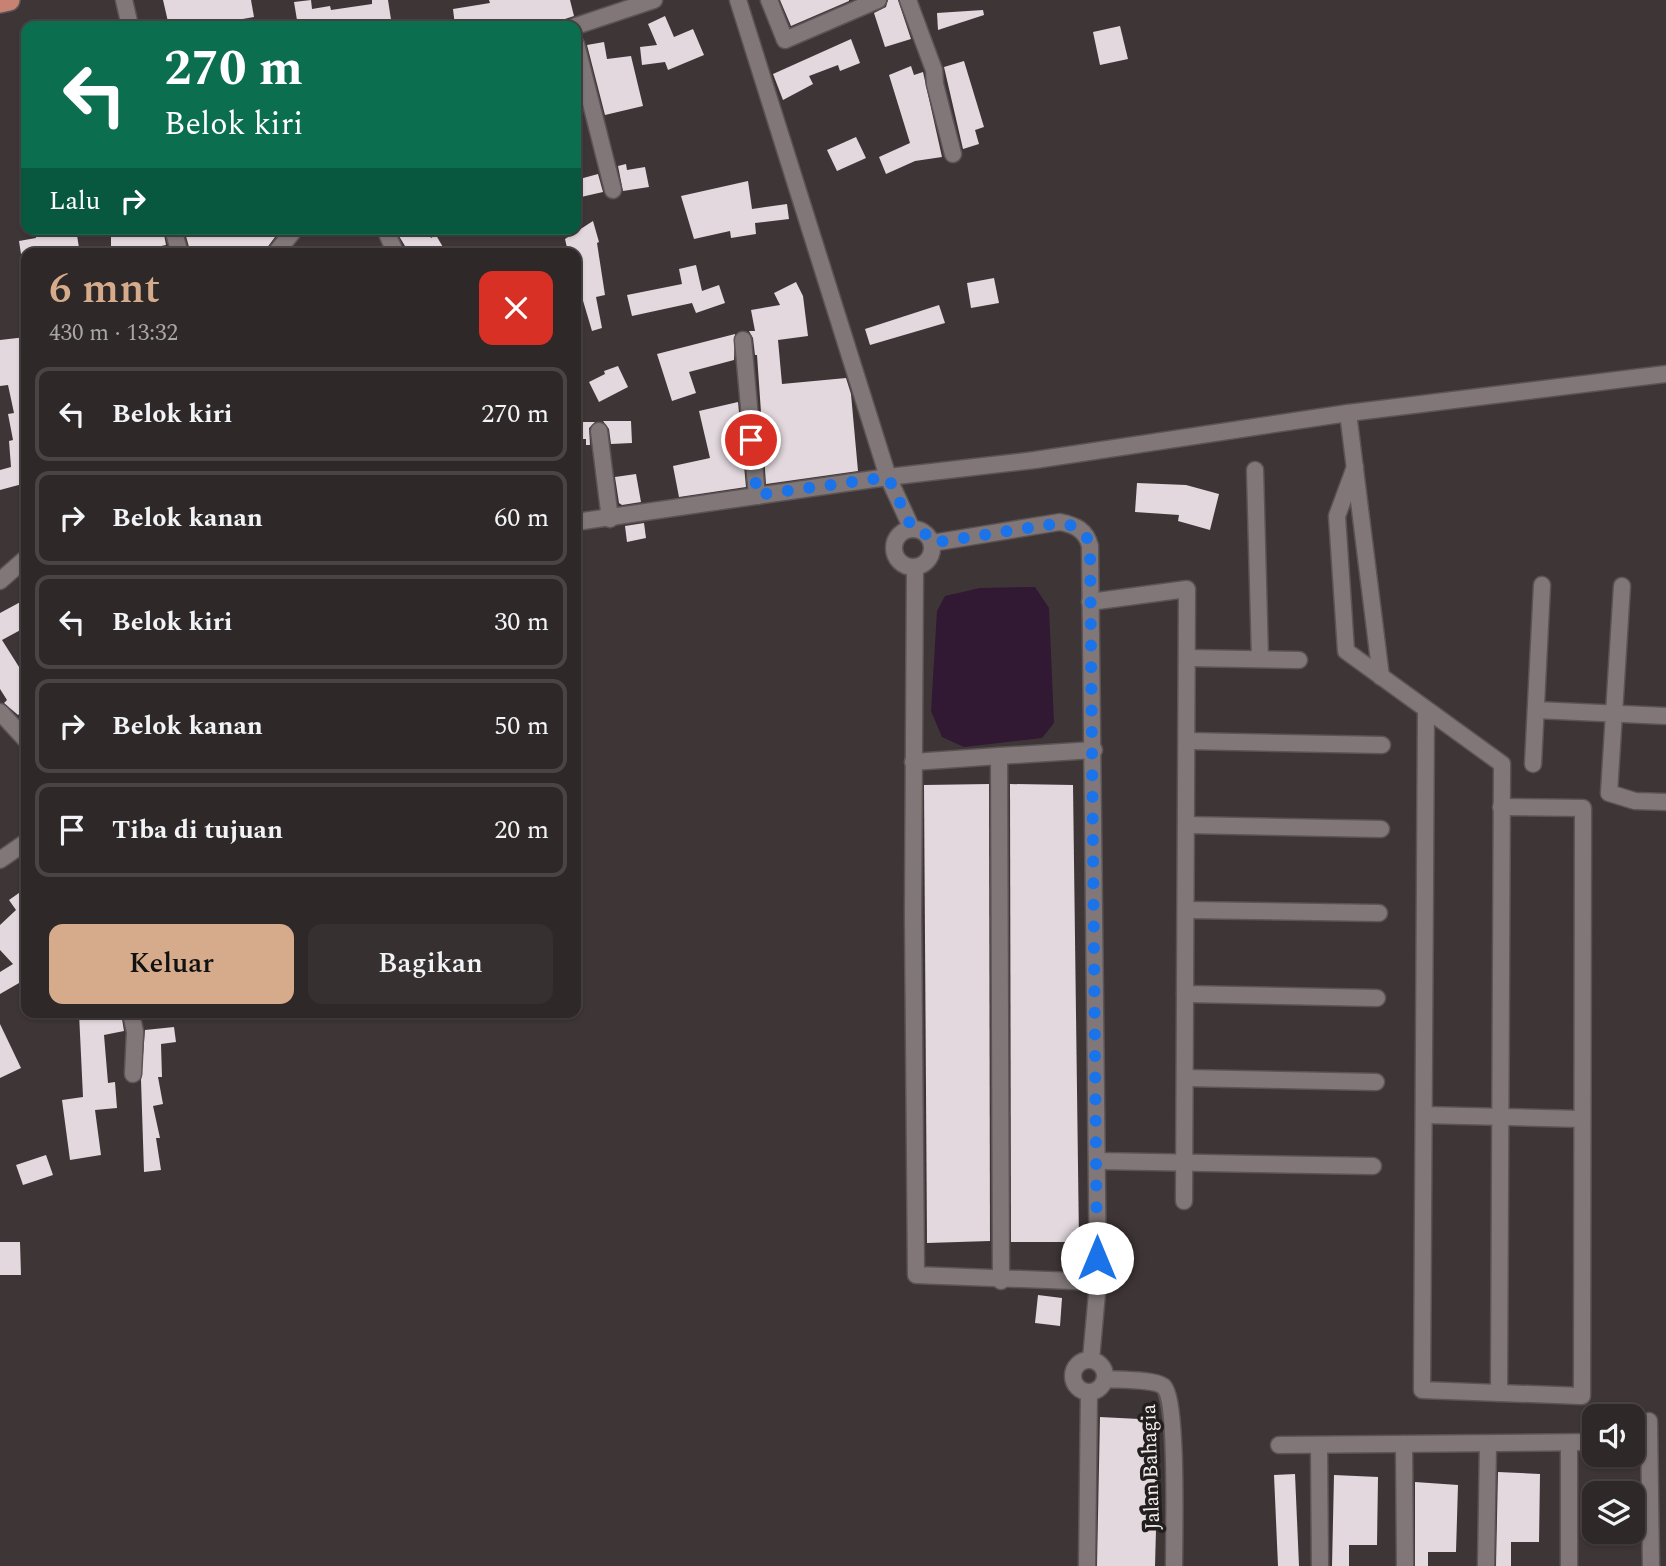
<!DOCTYPE html>
<html lang="id">
<meta charset="utf-8">
<style>
body{margin:0;font-family:Spectral,serif;background:#363030;color:#f1f3f6;height:100vh;display:flex;flex-direction:column;font-size:26px;white-space:nowrap}
*{box-sizing:border-box;margin:0}
p{font-size:23px;color:#a7a6a8}
.icon{flex:none;width:38px;height:38px;fill:none;stroke:currentColor;stroke-width:2;stroke-linecap:round;stroke-linejoin:round}
.map{position:relative;flex:1;overflow:hidden}
.side{position:absolute;left:21px;top:248px;width:560px;height:770px;display:flex;flex-direction:column;background:#2e2828;border-radius:14px;box-shadow:0 2px 5px #0004,0 0 0 2px #494445}
.side>*{flex:none}
.guide{position:absolute;left:21px;top:21px;width:560px;height:214px;border-radius:14px;box-shadow:0 2px 5px #0004,0 0 0 2px #494445;background:#0b6e4f;color:#fff;overflow:hidden}
.buttons{position:absolute;left:1582px;top:1404px;display:grid;gap:14px}
.buttons a{display:grid;place-items:center;width:63px;height:63px;border-radius:14px;background:#2e2828;box-shadow:0 2px 5px #0004,0 0 0 2px #494445;font-size:35px}
.pin{position:absolute;display:grid;place-items:center;width:60px;height:60px;color:#fff;margin:-30px;border:4px solid #fff;border-radius:50%;box-shadow:0 2px 7px #0007}
.me{position:absolute;width:77px;margin:-38px;rotate:0deg;stroke-linejoin:round;filter:drop-shadow(0 0 5px #0008)}
.turn{display:flex;align-items:center;gap:24px;height:147px;padding:0 28px;font-size:32px}
.turn .icon{width:91px;height:91px;stroke-width:2.5}
.turn b{display:block;font-size:49px;line-height:60px}
.then{display:flex;align-items:center;height:66px;padding:0 28px;background:#0003;gap:14px;font-size:26px}
.round{display:grid;place-items:center;flex:none;width:74px;height:74px;border-radius:14px;background:#363030}
.summary{display:flex;align-items:center;justify-content:space-between;height:119px;padding:0 28px}
h1{font-size:42px;font-weight:600;line-height:52px;color:#d6ab8b}
.primary-button{display:flex;gap:14px;margin-top:auto;padding:14px 28px}
.primary-button a{flex:1;height:80px;border-radius:14px;background:#d6ab8b;color:#111;font-size:28px;font-weight:600;line-height:80px;text-align:center}
.primary-button a+a{background:#363030;color:#f1f3f6}
ul{padding:0;list-style:none}
li{display:flex;align-items:center;gap:21px;height:94px;margin:0 14px 10px;padding:0 14px;border:4px solid #494445;border-radius:14px}
li div{flex:1}
li b{display:block;font-size:26px}
li em{font-style:normal}
.map>svg:first-child{display:block}
</style>
<div class="map">
<svg width="1666" height="1566" viewBox="0 0 1666 1566">
<rect width="100%" height="100%" fill="#3e3536"/>
<!-- water -->
<polygon fill="#311934" points="1035,587 1049,608 1054,723 1042,738 964,747 942,737 931,711 937,611 945,596 980,588"/>
<!-- building -->
<g fill="#e2d8dd">
<polygon points="163,0 251,0 254,17 203,26 169,26"/>
<polygon points="311,0 312,9 330,6 331,10 372,4 372,0 388,0 392,26 298,26 294,2"/>
<polygon points="489,0 570,0 574,16 544,26 455,26 453,9 490,3"/>
<polygon points="780,0 849,0 849,1 791,26"/>
<polygon points="888,0 898,0 911,39 885,47 874,13 886,7"/>
<polygon points="983,10 984,15 938,30 937,13"/>
<polygon points="665,16 674,37 693,29 704,55 668,70 665,62 642,65 640,47 657,45 648,24"/>
<polygon points="1120,26 1128,59 1100,65 1093,32"/>
<polygon points="851,39 860,63 840,71 838,65 809,76 813,84 783,100 773,74"/>
<polygon points="604,42 607,59 631,56 643,106 605,115 587,45"/>
<polygon points="964,61 984,127 975,130 979,144 963,149 944,67"/>
<polygon points="911,66 914,75 923,72 942,157 915,161 886,174 879,157 910,143 889,75"/>
<polygon points="856,137 866,158 837,171 827,150"/>
<polygon points="626,164 627,170 645,167 649,187 623,191 618,166"/>
<polygon points="598,174 603,192 581,197 576,180"/>
<polygon points="748,181 752,209 787,204 789,219 755,223 756,234 731,238 730,231 694,239 681,196"/>
<polygon points="593,221 599,242 597,243 605,295 596,297 602,328 592,331 576,277 576,249 568,252 565,239"/>
<polygon points="34,229 76,229 80,254 21,254 19,241 36,238"/>
<polygon points="131,229 163,229 166,245 152,248 155,254 111,254 111,230"/>
<polygon points="184,229 208,229 209,236 202,237 250,237 247,229 270,229 271,237 275,237 266,249 239,254 191,254"/>
<polygon points="413,229 427,229 431,238 436,235 444,249 438,254 406,254 408,251 399,236"/>
<polygon points="696,265 702,291 719,285 725,303 696,313 692,303 632,316 627,295 682,284 679,269"/>
<polygon points="994,278 999,303 971,308 967,283"/>
<polygon points="796,282 803,296 808,336 778,340 782,384 846,378 851,394 858,471 766,484 757,355 755,355 753,338 749,331 755,331 751,310 780,305 774,293"/>
<polygon points="939,305 945,323 870,345 865,329"/>
<polygon points="735,334 734,360 689,372 696,393 672,401 657,354"/>
<polygon points="26,337 26,378 23,378 26,393 26,483 0,490 0,470 11,467 9,441 13,440 8,414 14,413 8,385 0,386 0,340"/>
<polygon points="618,366 628,387 599,402 589,382 605,374 604,371"/>
<polygon points="738,402 746,487 679,497 673,466 710,458 699,411"/>
<polygon points="603,421 631,421 632,443 611,444 609,429"/>
<polygon points="576,422 595,422 589,428 590,445 586,445 586,439 576,439"/>
<polygon points="636,474 641,502 622,505 619,503 615,477"/>
<polygon points="1137,483 1186,485 1219,494 1210,530 1178,521 1179,515 1135,512"/>
<polygon points="644,523 646,538 627,542 625,526"/>
<polygon points="26,599 26,627 2,640 26,678 19,683 26,692 26,708 18,715 4,703 7,700 0,689 0,613"/>
<polygon points="989,784 990,1241 927,1243 924,785"/>
<polygon points="1010,784 1073,785 1079,1242 1011,1242"/>
<polygon points="26,888 26,979 0,994 0,972 13,964 0,950 0,925 16,910 9,900"/>
<polygon points="79,1013 121,1013 124,1031 104,1035 108,1083 115,1082 117,1108 95,1110 101,1155 70,1160 62,1100 83,1097"/>
<polygon points="0,1024 21,1068 0,1078"/>
<polygon points="174,1027 176,1042 161,1044 162,1077 158,1077 163,1104 153,1106 160,1138 156,1138 161,1170 144,1172 141,1080 145,1030"/>
<polygon points="46,1155 53,1175 23,1185 16,1165"/>
<polygon points="0,1242 20,1242 21,1275 0,1275"/>
<polygon points="1038,1295 1062,1298 1060,1326 1035,1323"/>
<polygon points="1100,1417 1159,1420 1155,1566 1097,1566"/>
<polygon points="1498,1472 1540,1474 1539,1542 1511,1542 1511,1566 1496,1566"/>
<polygon points="1295,1474 1299,1566 1278,1566 1274,1475"/>
<polygon points="1334,1475 1378,1477 1377,1545 1349,1545 1349,1566 1332,1566"/>
<polygon points="1415,1482 1458,1485 1456,1552 1428,1552 1428,1566 1415,1566"/>
</g>
<g fill="none" stroke-linecap="round" stroke-linejoin="round">
<defs>
<g id="street">
<polyline points="124,0 130,26"/>
<polyline points="738,0 888,477 912,529"/>
<polyline points="769,0 785,40 878,0"/>
<polyline points="908,0 934,70 935,84 953,154"/>
<polyline points="576,26 654,0"/>
<polyline points="576,44 613,190"/>
<polyline points="173,229 180,254"/>
<polyline points="385,229 396,254"/>
<polyline points="275,254 295,229"/>
<polyline points="743,340 757,496"/>
<polyline points="1348,413 1381,677"/>
<polyline points="599,431 610,519"/>
<polyline points="1355,467 1337,516 1346,651 1502,764 1499,1393"/>
<polyline points="1255,470 1260,659"/>
<polyline points="576,522 888,477 1035,460 1348,413 1666,374"/>
<circle cx="913" cy="548" r="19"/>
<path d="M 932,543 L 1060,522 C 1075,525 1086,530 1090,546 L 1098,1282 L 1091,1359"/>
<polyline points="915,567 913,917 916,1275 1098,1282"/>
<polyline points="0,581 26,558"/>
<polyline points="1622,586 1609,793 1635,801 1666,802"/>
<polyline points="1090,602 1187,589 1184,1201"/>
<polyline points="1187,658 1299,660"/>
<polyline points="1426,710 1422,1390 1582,1396 1583,808 1501,807"/>
<polyline points="1536,710 1666,716"/>
<polyline points="0,712 26,740"/>
<polyline points="1187,741 1382,745"/>
<polyline points="913,762 999,756"/>
<polyline points="1533,764 1542,585"/>
<polyline points="1186,825 1381,829"/>
<polyline points="0,860 26,842"/>
<polyline points="1186,910 1379,913"/>
<polyline points="1185,994 1377,998"/>
<polyline points="131,1013 135,1032 133,1074"/>
<polyline points="1185,1078 1376,1082"/>
<polyline points="1424,1115 1582,1119"/>
<polyline points="1097,1161 1373,1166"/>
<polyline points="1001,1281 999,756 1094,750"/>
<circle cx="1089" cy="1376" r="16"/>
<path d="M 1105,1379 C 1118,1380 1154,1379 1163,1386 C 1178,1397 1174,1539 1174,1566"/>
<polyline points="1649,1421 1651,1566"/>
<polyline points="1569,1443 1569,1566"/>
<polyline points="1404,1444 1405,1566"/>
<polyline points="1279,1445 1594,1442"/>
<polyline points="1319,1446 1320,1566"/>
<polyline points="1087,1566 1089,1393"/>
<polyline points="1486,1566 1488,1444"/>
</g>
<polyline id="primary" points="0,2 9,0"/>
</defs>
<!-- street casing -->
<use href="#street" stroke="#5b5354" stroke-width="19"/>
<!-- primary casing -->
<use href="#primary" stroke="#5b5354" stroke-width="24"/>
<!-- street -->
<use href="#street" stroke="#817778" stroke-width="16"/>
<!-- primary -->
<use href="#primary" stroke="#c88273" stroke-width="21"/>
</g>
<g fill="none" stroke-linecap="round" stroke-linejoin="round">
<!-- route -->
<path stroke="#1a73e8" stroke-width="12" stroke-dasharray="0 21.6" d="M 751,440 L 757,495 L 888,477 L 912,528 L 924,532 L 932,543 L 1060,523 C 1075,525 1086,530 1090,546 L 1097,1258"/>
</g>
<g text-anchor="middle" stroke-width="7" stroke-linejoin="round" paint-order="stroke">
<!-- street labels -->
<g font-size="21" fill="#f4eeef" stroke="#221e1e">
<text transform="translate(1150 1467) rotate(-92)" y="7">Jalan Bahagia</text>
</g>
</g>
</svg>
<div class="buttons">
<a><svg class="icon" aria-label="sound" viewBox="0 0 24 24"><path d="M4 9h4l5-4v14l-5-4H4zM17 9q2 3 0 6"/></svg></a>
<a><svg class="icon" aria-label="layers" viewBox="0 0 24 24"><path d="M12 4l9 5-9 5-9-5zM3 14l9 5 9-5"/></svg></a>
</div>
<div class="pin" style="left:751px;top:440px;background:#d93025"><svg class="icon" aria-label="arrive" viewBox="0 0 24 24"><path d="M6 21V4h12l-3 4 3 4H6"/></svg></div>
<svg class="me" style="left:1097px;top:1258px" viewBox="-20 -20 40 40"><circle r="19" fill="#fff"/><path d="M0-13L10 11 0 6-10 11z" fill="#1a73e8"/></svg>
<div class="guide">
<div class="turn"><svg class="icon" aria-label="left" viewBox="0 0 24 24"><path d="M17 20v-9H6M10 6l-5 5 5 5"/></svg><div><b>270 m</b>Belok kiri</div></div>
<div class="then">Lalu<svg class="icon" aria-label="right" viewBox="0 0 24 24"><path d="M7 20v-9h11M14 6l5 5-5 5"/></svg></div>
</div>
<section class="side">
<div class="summary"><div><h1>6 mnt</h1><p>430 m · 13:32</p></div><a class="round" style="background:#d93025;color:#fff"><svg class="icon" aria-label="close" viewBox="0 0 24 24"><path d="M6 6l12 12M18 6L6 18"/></svg></a></div>
<ul>
<li><svg class="icon" aria-label="left" viewBox="0 0 24 24"><path d="M17 20v-9H6M10 6l-5 5 5 5"/></svg><div><b>Belok kiri</b></div><em>270 m</em></li>
<li><svg class="icon" aria-label="right" viewBox="0 0 24 24"><path d="M7 20v-9h11M14 6l5 5-5 5"/></svg><div><b>Belok kanan</b></div><em>60 m</em></li>
<li><svg class="icon" aria-label="left" viewBox="0 0 24 24"><path d="M17 20v-9H6M10 6l-5 5 5 5"/></svg><div><b>Belok kiri</b></div><em>30 m</em></li>
<li><svg class="icon" aria-label="right" viewBox="0 0 24 24"><path d="M7 20v-9h11M14 6l5 5-5 5"/></svg><div><b>Belok kanan</b></div><em>50 m</em></li>
<li><svg class="icon" aria-label="arrive" viewBox="0 0 24 24"><path d="M6 21V4h12l-3 4 3 4H6"/></svg><div><b>Tiba di tujuan</b></div><em>20 m</em></li>
</ul>
<div class="primary-button"><a>Keluar</a><a>Bagikan</a></div>
</section>
</div>
